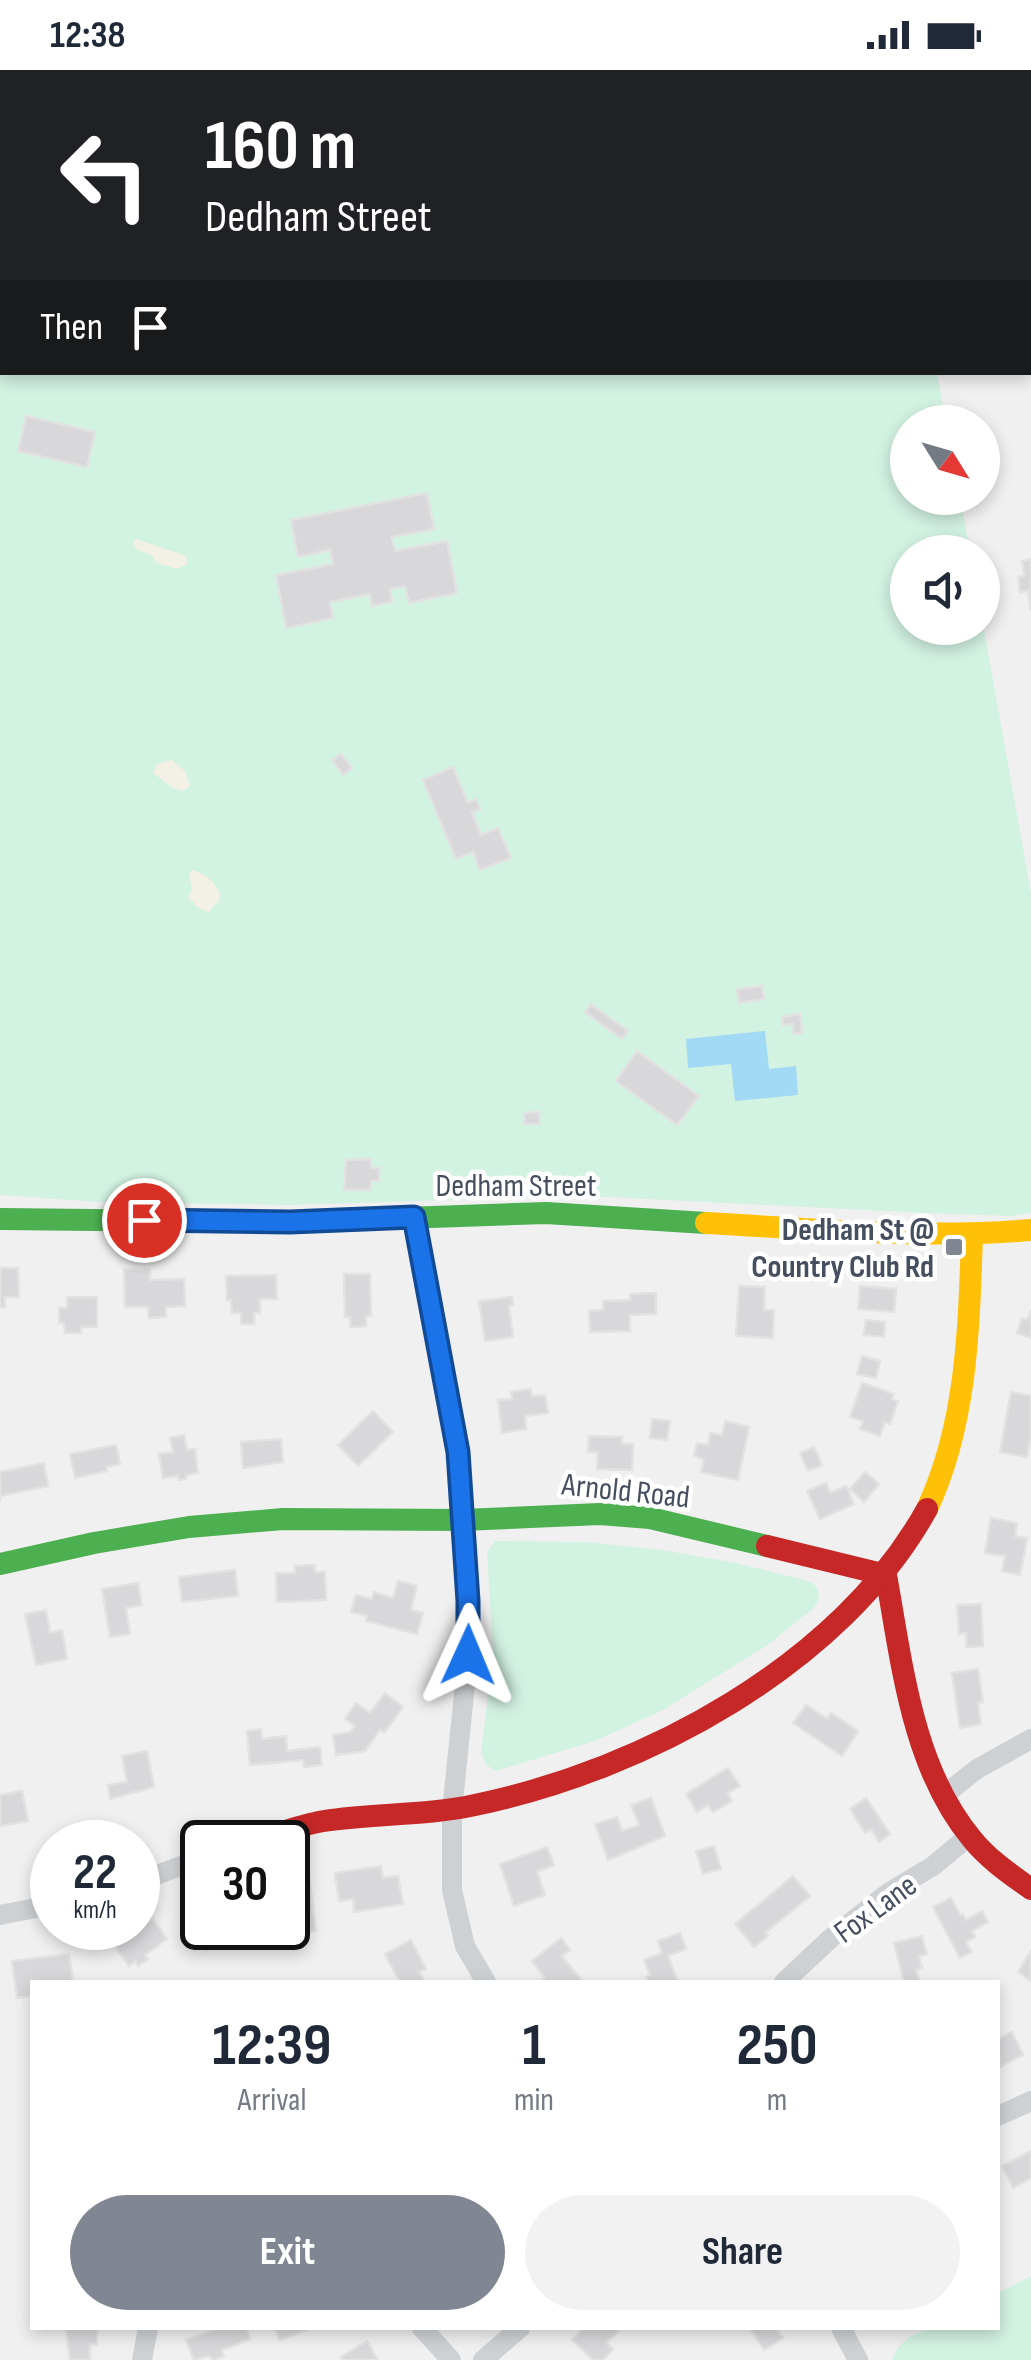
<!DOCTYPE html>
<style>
body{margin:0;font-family:"Sofia Sans Condensed",sans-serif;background:#f2f2f3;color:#1f2937;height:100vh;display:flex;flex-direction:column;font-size:38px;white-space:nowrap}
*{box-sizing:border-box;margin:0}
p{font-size:32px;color:#747a83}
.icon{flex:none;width:55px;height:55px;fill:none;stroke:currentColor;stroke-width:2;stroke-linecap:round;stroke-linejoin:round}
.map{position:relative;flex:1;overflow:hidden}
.drawer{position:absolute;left:30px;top:1910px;width:970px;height:350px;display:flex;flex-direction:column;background:#fff;border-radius:0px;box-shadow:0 5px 15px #0003}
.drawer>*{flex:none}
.banner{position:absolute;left:0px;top:0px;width:1032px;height:305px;box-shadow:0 5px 15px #0003;background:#202124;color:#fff;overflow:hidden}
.needle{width:65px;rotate:127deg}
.tools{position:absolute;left:890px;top:335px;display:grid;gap:20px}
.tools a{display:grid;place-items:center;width:110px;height:110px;border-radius:50%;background:#fff;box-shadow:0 5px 15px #0003;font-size:50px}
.speed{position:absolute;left:30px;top:1750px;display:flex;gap:20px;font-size:50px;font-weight:700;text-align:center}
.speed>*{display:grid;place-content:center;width:130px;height:130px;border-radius:50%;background:#fff;box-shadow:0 5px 15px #0003;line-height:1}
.speed small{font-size:25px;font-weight:400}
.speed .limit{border:5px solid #111;border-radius:15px;background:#fff;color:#111}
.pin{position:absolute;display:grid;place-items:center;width:85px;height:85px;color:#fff;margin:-42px;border:5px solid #fff;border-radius:50%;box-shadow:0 2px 10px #0007}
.me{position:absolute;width:110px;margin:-55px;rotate:1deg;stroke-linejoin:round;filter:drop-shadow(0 0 8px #0008)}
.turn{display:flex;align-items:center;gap:35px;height:210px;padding:0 40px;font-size:45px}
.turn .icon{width:130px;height:130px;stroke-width:2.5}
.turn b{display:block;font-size:70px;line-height:85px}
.then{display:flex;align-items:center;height:95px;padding:0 40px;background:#0003;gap:20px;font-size:38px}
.eta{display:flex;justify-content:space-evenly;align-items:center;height:170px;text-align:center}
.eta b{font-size:60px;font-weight:700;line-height:70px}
.button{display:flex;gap:20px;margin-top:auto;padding:20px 40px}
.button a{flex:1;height:115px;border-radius:60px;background:#818792;color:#fff;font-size:40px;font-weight:700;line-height:115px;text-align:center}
.button a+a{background:#f2f2f3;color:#1f2937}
.status{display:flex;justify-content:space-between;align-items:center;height:70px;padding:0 50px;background:#fff;direction:ltr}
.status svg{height:28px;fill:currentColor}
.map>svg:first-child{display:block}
</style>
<div class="status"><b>12:38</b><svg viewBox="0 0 49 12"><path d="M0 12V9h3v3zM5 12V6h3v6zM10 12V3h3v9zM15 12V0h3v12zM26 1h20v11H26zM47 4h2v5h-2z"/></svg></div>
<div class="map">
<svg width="1031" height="2290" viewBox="0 0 1031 2290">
<rect width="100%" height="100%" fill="#f1f0f0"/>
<!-- green -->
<g fill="#d2f2e2">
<polygon points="0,0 1031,0 1031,23 1030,2 2,2 2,302 937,303 946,352 908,352 908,428 960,428 970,482 908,482 908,558 982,558 983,554 1031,823 1031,1143 1012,1146 923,1143 587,1126 289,1135 98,1132 0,1125"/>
<polygon points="495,1471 587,1472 662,1480 736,1493 809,1511 817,1517 819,1528 814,1538 766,1576 663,1640 595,1671 496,1701 486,1695 481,1683 493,1584 487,1482"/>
<path d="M 1031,2206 L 1031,2290 L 892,2290 C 908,2247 961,2258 998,2258 L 998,2223 Z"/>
</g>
<!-- sand -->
<g fill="#f3f0e6">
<polygon points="136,469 186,486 187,494 177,499 157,493 150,484 137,480 133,473"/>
<polygon points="172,690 185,701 190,716 183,721 173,718 153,703 157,694"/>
<path d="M 194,800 C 207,806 219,813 220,829 L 209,842 L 197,837 L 188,827 L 192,820 L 189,803 Z"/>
</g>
<!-- water -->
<polygon fill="#a2d9f4" points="765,961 769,999 796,996 798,1025 735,1031 731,994 688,998 686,969"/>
<!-- building -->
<g fill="#d8d8da" stroke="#e2e2e3" stroke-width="2.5">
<rect x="1030" y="47" width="1" height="176"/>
<polygon points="26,346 95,362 87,397 18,381"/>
<polygon points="427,423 434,459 392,467 395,481 447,471 457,523 409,533 405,516 390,519 392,532 372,536 370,524 330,532 333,548 286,558 276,505 333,494 330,480 298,487 291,450"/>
<polygon points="1031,489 1031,541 1028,521 1020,522 1018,507 1025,506 1022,491"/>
<polygon points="341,684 352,698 343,705 332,690"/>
<polygon points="453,697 468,733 476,729 480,739 472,742 481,765 498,758 511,788 480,800 473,782 456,789 423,710"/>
<polygon points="762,916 764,929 739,933 737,919"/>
<polygon points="591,934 628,961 622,969 585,942"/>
<polygon points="800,944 802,963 794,964 793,954 783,955 782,947"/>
<polygon points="637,981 699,1026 677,1055 616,1011"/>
<polygon points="539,1042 539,1054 525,1054 524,1043"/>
<polygon points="371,1089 371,1098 379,1098 379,1111 371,1111 371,1120 344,1120 346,1090"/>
<polygon points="0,1198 18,1198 19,1227 5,1227 5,1237 0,1237"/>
<polygon points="124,1199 150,1199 150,1210 184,1209 185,1236 166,1237 166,1247 149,1248 148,1237 125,1237"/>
<polygon points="344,1204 370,1204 371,1246 366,1246 366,1256 350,1257 350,1247 345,1247"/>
<polygon points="276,1205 277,1229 260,1229 260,1243 254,1243 254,1254 241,1254 241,1243 232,1243 231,1230 227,1230 226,1206"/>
<polygon points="739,1216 765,1217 764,1240 774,1240 773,1268 736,1266"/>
<polygon points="860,1216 896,1219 894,1242 858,1239"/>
<polygon points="656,1223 656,1244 630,1245 630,1261 590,1262 589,1241 603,1240 603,1231 630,1230 630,1224"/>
<polygon points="67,1227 97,1227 97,1257 81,1257 81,1263 65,1263 64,1253 59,1253 59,1238 67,1238"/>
<polygon points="512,1227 513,1235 509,1236 513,1267 485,1271 479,1231"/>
<polygon points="1031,1240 1031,1268 1017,1263 1022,1248 1027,1250"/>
<polygon points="866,1250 885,1252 884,1267 864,1265"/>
<polygon points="862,1286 880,1291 876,1308 857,1304"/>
<polygon points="862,1313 894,1324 892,1329 898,1331 890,1354 885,1352 880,1366 860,1359 863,1351 850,1347"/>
<polygon points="531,1319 532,1326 545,1325 548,1343 525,1346 526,1359 502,1363 498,1330 512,1329 511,1322"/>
<polygon points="1011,1322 1031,1326 1031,1365 1027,1387 1000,1382"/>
<polygon points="373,1341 393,1362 358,1396 338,1375"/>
<polygon points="652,1349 670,1351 667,1370 650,1368"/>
<polygon points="725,1351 749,1357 738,1410 701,1402 704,1389 694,1386 697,1373 708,1375 710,1363 722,1365"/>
<polygon points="184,1365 187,1380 195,1379 198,1403 186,1405 186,1409 179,1410 178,1406 163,1408 159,1384 173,1382 170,1368"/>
<polygon points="589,1366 622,1367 622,1374 633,1374 632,1400 597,1399 598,1382 588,1382"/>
<polygon points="281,1369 283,1392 243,1398 241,1372"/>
<polygon points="116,1375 120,1394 106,1397 107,1401 75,1408 70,1384"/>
<polygon points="814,1377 822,1395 808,1401 800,1383"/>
<polygon points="44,1393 48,1416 0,1426 0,1431 0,1402"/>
<polygon points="865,1402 879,1414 864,1432 850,1419"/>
<polygon points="826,1413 830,1423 846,1416 854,1434 820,1449 807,1421"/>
<polygon points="991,1448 1017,1453 1015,1466 1027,1468 1020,1505 1002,1501 1005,1486 985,1483"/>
<polygon points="315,1495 315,1502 325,1502 326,1530 277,1532 276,1503 295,1503 295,1496"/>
<polygon points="235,1500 238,1526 182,1532 179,1507"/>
<polygon points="398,1511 417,1516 411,1540 423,1543 417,1564 366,1551 367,1546 351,1542 356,1525 372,1529 374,1522 393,1528"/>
<polygon points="138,1513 142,1535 126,1538 130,1564 110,1567 102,1519"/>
<polygon points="981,1534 983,1576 966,1577 966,1563 959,1564 957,1535"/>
<polygon points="46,1540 50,1563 62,1560 67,1589 36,1595 25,1544"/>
<polygon points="978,1599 983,1632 978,1633 981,1654 960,1658 952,1603"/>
<polygon points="385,1623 403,1637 384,1663 380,1660 365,1681 336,1685 333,1665 350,1662 355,1656 345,1649 356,1633 370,1643"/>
<polygon points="806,1635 827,1649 831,1643 858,1661 842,1686 793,1653"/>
<polygon points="261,1659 262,1669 286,1666 287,1681 320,1677 322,1695 304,1697 303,1690 250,1695 247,1661"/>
<polygon points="147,1681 154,1717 110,1729 108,1715 127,1712 122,1686"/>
<polygon points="728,1698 740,1716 728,1723 732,1731 713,1742 708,1735 697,1742 686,1724"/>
<polygon points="22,1721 28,1751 0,1756 0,1725"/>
<polygon points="651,1728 665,1766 608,1790 595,1754 617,1747 622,1761 639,1755 631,1735"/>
<polygon points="866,1728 890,1764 879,1772 871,1759 865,1763 850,1739"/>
<polygon points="714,1776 721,1799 703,1804 696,1781"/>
<polygon points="547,1777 554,1795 537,1802 545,1825 514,1836 500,1794"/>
<polygon points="381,1796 383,1808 398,1806 403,1834 354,1842 353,1829 339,1831 335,1803"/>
<polygon points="309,1806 316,1861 288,1865 288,1810"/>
<polygon points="793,1806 810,1826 765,1863 768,1866 754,1877 735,1854"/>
<polygon points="951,1828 960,1845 963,1844 966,1850 982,1841 988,1852 972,1861 975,1867 966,1872 972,1882 960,1888 933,1837"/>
<polygon points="152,1848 167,1869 145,1885 148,1889 138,1896 135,1891 129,1896 114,1875"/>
<polygon points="202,1854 202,1858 226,1858 229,1864 206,1880 193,1860"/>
<polygon points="680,1863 686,1879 668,1886 678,1912 648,1912 646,1907 650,1905 644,1890 662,1883 658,1871"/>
<polygon points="922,1866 927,1884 919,1886 922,1898 916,1900 920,1912 904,1912 894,1873"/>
<polygon points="561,1868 570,1880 562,1886 583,1912 540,1911 545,1908 532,1891"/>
<polygon points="411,1870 426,1899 419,1902 424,1912 400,1912 385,1884"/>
<polygon points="1031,1881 1031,1911 1018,1902"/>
<polygon points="69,1884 73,1912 32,1912 32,1926 17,1928 12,1891"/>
<polygon points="1012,1962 1023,1985 1000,1997 998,1969"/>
<polygon points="1031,2081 1031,2108 1013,2118 1002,2096"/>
<polygon points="66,2258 97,2258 97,2275 90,2274 90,2290 70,2290"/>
<polygon points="219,2258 246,2258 250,2269 222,2280 224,2286 214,2290 209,2286 194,2290 186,2270"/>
<polygon points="274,2258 311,2258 280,2270"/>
<polygon points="584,2258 621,2258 606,2273 613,2279 603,2290 593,2290 572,2270"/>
<polygon points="750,2258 776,2258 783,2268 764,2280"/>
<polygon points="367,2271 378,2290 342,2290 341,2287"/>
</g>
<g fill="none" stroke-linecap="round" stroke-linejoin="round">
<!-- street -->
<g stroke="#ced1d4" stroke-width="20">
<polyline points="414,1147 458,1382 468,1531 468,1585 452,1741 452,1820 465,1876 486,1912"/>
<polyline points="943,1726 977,1699 1031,1669"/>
<polyline points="138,1812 202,1788"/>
<polyline points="0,1845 52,1835"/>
<polyline points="784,1912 831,1868 888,1823 933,1796 969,1766"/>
<polyline points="998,2046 1031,2031"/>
<polyline points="422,2258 451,2290"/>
<polyline points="841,2258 858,2290"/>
<polyline points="142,2290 148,2258"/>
<polyline points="483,2290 520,2258"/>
</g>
<!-- fast -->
<g stroke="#4caf50" stroke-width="22">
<polyline points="0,1149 290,1152 546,1143 706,1153"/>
<polyline points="0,1494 94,1473 189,1457 283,1449 463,1450 600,1444 650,1448 767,1476"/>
</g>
<!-- slow -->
<g stroke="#ffc107" stroke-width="22">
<path d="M 706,1153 C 814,1159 922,1169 1031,1160"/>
<path d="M 927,1439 C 967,1354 969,1258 972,1165"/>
</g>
<!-- jam -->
<g stroke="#c62828" stroke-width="22">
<path d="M 767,1476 L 886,1505 C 902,1593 912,1697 972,1769 C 988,1789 1010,1804 1031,1819"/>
<path d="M 251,1772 C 275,1765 299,1755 324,1751 C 374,1743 425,1746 475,1735 C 644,1700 841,1595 927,1439"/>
</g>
</g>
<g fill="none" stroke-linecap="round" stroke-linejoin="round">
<defs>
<polyline id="route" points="144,1150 290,1152 414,1147 458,1382 468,1531 468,1585"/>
</defs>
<!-- route casing -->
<use href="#route" stroke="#114b97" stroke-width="25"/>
<!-- route -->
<use href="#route" stroke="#1a73e8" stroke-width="18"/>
</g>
<!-- markers -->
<rect fill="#818792" stroke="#fff" stroke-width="4" x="944" y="1167" width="20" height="20" rx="5"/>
<g text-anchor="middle" stroke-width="9" stroke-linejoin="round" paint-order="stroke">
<!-- street labels -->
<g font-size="32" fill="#454f5f" stroke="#fff">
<text x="516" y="1126">Dedham Street</text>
<text transform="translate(626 1420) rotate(6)" y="11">Arnold Road</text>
<text transform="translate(875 1838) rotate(-36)" y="11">Fox Lane</text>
</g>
<!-- poi labels -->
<g font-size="32" font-weight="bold" fill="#454f5f" stroke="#fff" text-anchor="end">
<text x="934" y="1170">Dedham St @<tspan x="934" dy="37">Country Club Rd</tspan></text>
</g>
</g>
</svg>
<div class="tools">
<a><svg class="needle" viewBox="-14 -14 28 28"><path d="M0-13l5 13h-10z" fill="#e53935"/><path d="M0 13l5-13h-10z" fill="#747a83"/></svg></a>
<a><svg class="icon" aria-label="sound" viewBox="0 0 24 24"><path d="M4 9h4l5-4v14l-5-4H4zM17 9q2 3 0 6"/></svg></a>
</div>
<div class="speed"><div>22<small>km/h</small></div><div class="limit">30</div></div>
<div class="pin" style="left:144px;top:1150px;background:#d93025"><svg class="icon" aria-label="arrive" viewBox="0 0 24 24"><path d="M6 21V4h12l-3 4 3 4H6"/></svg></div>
<svg class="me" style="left:468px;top:1585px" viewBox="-20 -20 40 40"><path d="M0-17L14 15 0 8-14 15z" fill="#1a73e8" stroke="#fff" stroke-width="4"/></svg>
<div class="banner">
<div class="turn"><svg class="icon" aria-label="left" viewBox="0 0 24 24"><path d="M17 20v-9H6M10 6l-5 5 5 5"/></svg><div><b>160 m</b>Dedham Street</div></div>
<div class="then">Then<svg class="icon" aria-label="arrive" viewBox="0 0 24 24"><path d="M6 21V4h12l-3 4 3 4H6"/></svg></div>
</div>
<section class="drawer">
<div class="eta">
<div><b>12:39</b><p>Arrival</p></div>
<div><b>1</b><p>min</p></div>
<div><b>250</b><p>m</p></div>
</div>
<div class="button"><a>Exit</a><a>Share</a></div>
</section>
</div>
